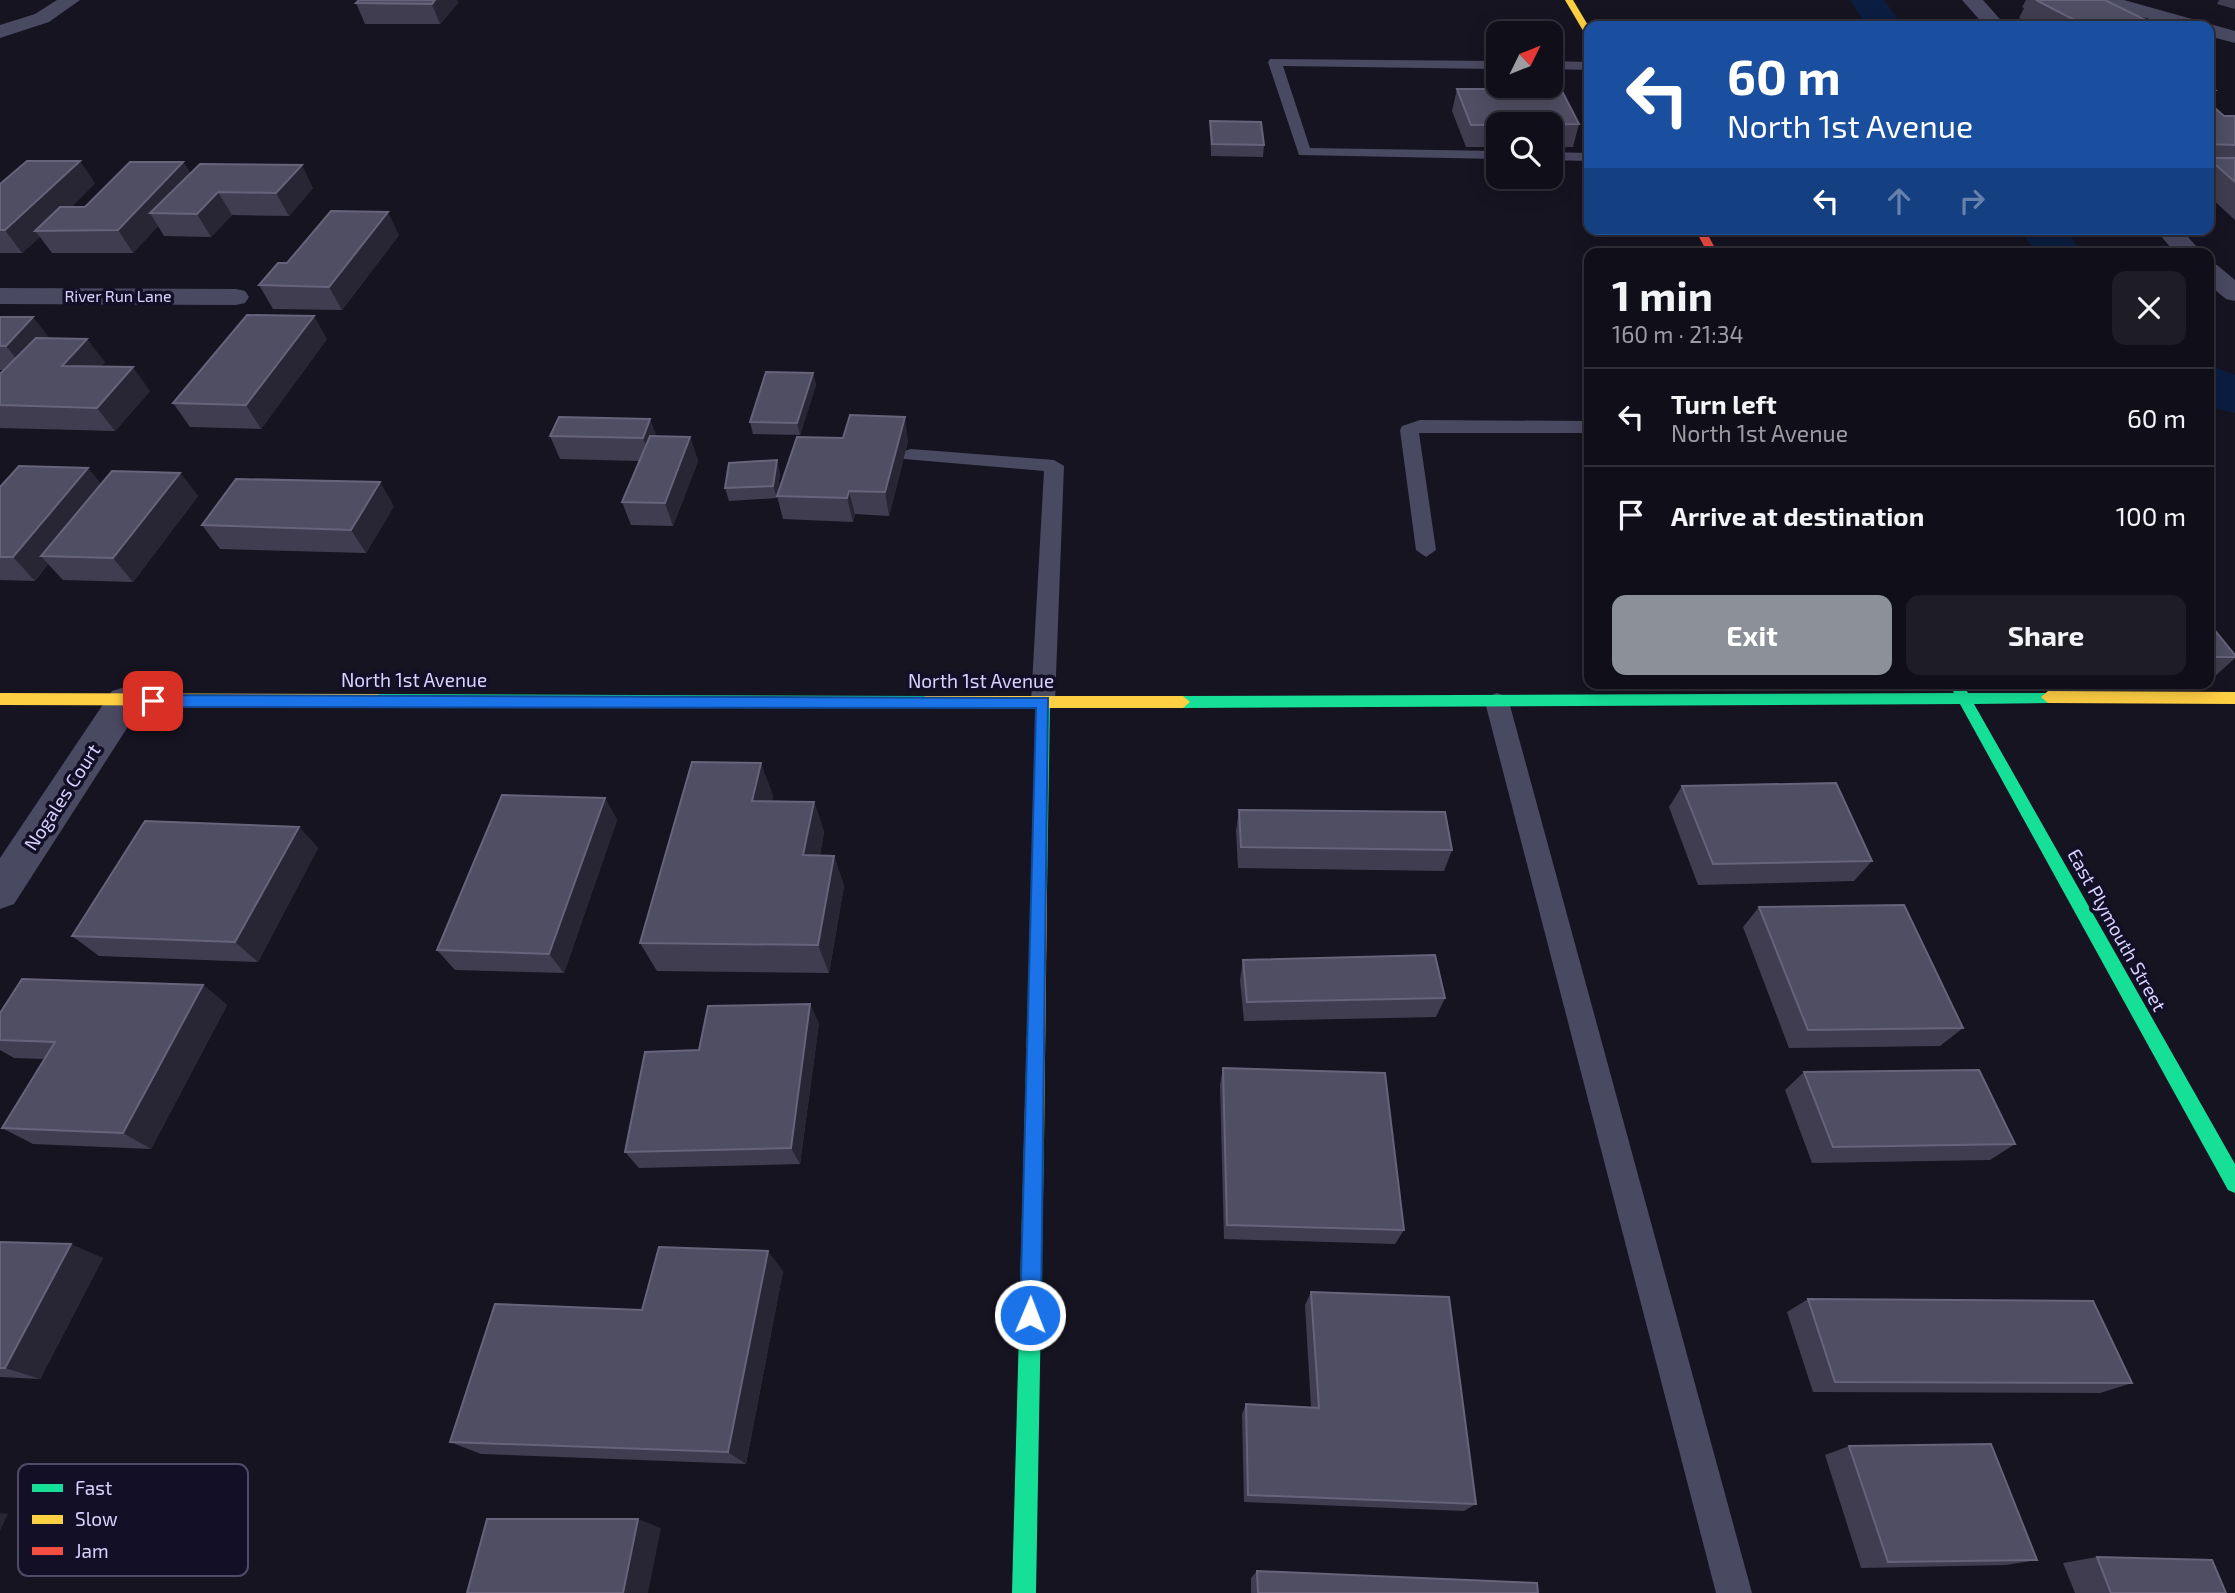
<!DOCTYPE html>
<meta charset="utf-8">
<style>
body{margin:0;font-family:"Exo 2",sans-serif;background:#1e1d26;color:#f1f3f6;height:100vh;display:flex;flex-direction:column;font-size:26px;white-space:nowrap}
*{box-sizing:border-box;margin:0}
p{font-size:23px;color:#9c9ca2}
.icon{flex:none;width:38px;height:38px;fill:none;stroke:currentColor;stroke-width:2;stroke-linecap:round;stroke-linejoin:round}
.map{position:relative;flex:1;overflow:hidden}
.panel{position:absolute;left:1584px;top:248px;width:630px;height:441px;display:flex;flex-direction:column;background:#100f19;border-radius:14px;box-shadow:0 4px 18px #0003,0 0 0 2px #302f38}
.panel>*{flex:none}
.banner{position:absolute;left:1584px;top:21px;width:630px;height:214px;border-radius:14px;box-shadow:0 4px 18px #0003,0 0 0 2px #302f38;background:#1a4fa0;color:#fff;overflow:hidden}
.needle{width:46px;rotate:47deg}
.fabs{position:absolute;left:1486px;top:21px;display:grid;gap:14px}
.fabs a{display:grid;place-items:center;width:77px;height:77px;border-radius:14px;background:#100f19;box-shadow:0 4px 18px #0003,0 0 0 2px #302f38;font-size:35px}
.pin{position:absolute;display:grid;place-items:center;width:60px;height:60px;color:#fff;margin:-30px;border-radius:14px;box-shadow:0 4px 10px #0006}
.me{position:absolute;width:77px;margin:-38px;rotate:1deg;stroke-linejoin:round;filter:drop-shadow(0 0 5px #0008)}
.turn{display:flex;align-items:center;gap:24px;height:147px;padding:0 28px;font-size:32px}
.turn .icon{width:91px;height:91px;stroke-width:2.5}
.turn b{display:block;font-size:49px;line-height:60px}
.lanes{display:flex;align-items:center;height:66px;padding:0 28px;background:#0003;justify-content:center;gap:35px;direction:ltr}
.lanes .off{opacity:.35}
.round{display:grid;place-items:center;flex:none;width:74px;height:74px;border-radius:14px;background:#1e1d26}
.head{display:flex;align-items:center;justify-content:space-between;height:119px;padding:0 28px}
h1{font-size:42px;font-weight:700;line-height:52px}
.action{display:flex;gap:14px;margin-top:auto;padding:14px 28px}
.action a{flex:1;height:80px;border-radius:14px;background:#8c9099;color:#fff;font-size:28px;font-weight:700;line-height:80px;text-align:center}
.action a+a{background:#1e1d26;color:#f1f3f6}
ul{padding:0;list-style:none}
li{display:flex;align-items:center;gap:21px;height:98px;padding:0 28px;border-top:2px solid #302f38}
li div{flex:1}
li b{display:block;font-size:26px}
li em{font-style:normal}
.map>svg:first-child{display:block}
</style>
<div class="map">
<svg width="2235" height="1593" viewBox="0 0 2235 1593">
<rect width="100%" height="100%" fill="#161421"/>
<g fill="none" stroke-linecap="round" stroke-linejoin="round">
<!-- canal -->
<g fill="#0b1e41" fill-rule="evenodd">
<polygon points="1850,0 1884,0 1903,26 1867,26"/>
<polygon points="2018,229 2064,229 2084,254 2038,254"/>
<polygon points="2208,364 2235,375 2235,413 2217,409 2208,403"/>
</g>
<!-- lane -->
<g fill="#4a4962" fill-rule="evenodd">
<polygon points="1270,59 1498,61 1498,69 1283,66 1310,148 1498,151 1498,159 1299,155 1268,62"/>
<polygon points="1550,61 1589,62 1589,70 1550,69"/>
<polygon points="1550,152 1589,153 1589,161 1550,160"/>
<polygon points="1420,420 1589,421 1589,433 1419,433 1436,550 1426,557 1416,550 1400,430 1402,426"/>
<polygon points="911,449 1054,460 1064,466 1055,702 1051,708 1043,711 1035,708 1031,702 1044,471 904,459 901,455 904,451"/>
<polygon points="1497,693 1505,696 1509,702 1752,1593 1716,1593 1485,702 1489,696"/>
</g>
<!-- street -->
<g fill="#4a4962" fill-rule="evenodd">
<polygon points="57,0 80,0 49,22 0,38 0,25 35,14"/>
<polygon points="1962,0 1983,0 2006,26 1985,26"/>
<polygon points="2092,0 2124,0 2235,31 2235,43 2208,36 2208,26 2175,26 2095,4"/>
<polygon points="2155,229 2181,229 2203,254 2176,254"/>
<polygon points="2208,262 2217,265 2235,280 2235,301 2226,299 2208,284"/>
<polygon points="0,288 236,289 245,291 249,297 245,303 236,305 0,304"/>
<polygon points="125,687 138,691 143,701 138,711 14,904 0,909 0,858 112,691"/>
</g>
<!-- fast -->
<g fill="#16e098" fill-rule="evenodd">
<polygon points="1949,684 1963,684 1968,693 2053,693 2055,697 2053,701 2048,703 1974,704 2235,1164 2235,1193 2228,1190 1960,704 1183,708 1176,702 1183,696 1954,693"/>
<polygon points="378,694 925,696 932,702 925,708 378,706 371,700"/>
<polygon points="1043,696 1050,702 1047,891 1045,896 1039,898 1033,896 1031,891 1036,702"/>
<polygon points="1034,1133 1041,1135 1044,1142 1036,1593 1012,1593 1024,1142 1027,1135"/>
</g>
<!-- slow -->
<g fill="#ffcf43" fill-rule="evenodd">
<polygon points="1565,0 1573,0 1589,27 1589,36 1585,34"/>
<polygon points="2048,691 2235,692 2235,704 2048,703 2041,697"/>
<polygon points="0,693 378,694 385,700 378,706 0,705"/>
<polygon points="925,696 1183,696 1190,702 1183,708 925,708 918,702"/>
<polygon points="1039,884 1045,886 1047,891 1044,1142 1041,1149 1034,1151 1027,1149 1024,1142 1031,891 1033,886"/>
</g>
<!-- jam -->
<polygon fill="#f24e42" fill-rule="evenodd" points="1695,229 1705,229 1718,254 1708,254"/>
</g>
<!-- wall -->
<g fill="#403d50">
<polygon points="359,0 457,0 458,3 440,24 365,24 356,3"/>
<polygon points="2026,0 2105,0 2158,26 2035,26 2019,18 2024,8 2022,7"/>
<polygon points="2219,0 2235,0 2235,9 2217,4"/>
<polygon points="2208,85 2215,90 2208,100"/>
<polygon points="1457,89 1579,124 1573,147 1550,147 1550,124 1498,124 1498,147 1466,147 1452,111"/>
<polygon points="2208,102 2224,116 2235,116 2235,220 2208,195"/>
<polygon points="1210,121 1264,145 1263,157 1211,156"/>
<polygon points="183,162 190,173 313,188 289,216 232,215 211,237 164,236 158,226 133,253 52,253 40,237 22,253 0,253 0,184 95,183 71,207 85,207"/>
<polygon points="399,235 342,310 273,309 259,285"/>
<polygon points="0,317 105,362 101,366 150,391 115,431 0,428 0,405 4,370 0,370"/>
<polygon points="327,339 261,429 190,427 173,403"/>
<polygon points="813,373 816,385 800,435 753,434 750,422"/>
<polygon points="650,419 656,436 690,437 698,461 673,526 631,525 622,502 639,461 560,459 550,436"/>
<polygon points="908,441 889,516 855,514 853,522 783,519 777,496 777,498 729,501 725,488 780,472 777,496"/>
<polygon points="180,473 198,496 133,582 63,580 48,564 35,581 0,580 0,487 101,484"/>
<polygon points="394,506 366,553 220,549 202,525"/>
<polygon points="2208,622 2235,655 2235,658 2212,679 2208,679"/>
<polygon points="1682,786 1872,861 1854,881 1698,885 1669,807"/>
<polygon points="773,795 772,801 814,802 824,832 820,855 834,856 844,886 829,973 657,971 640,943"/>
<polygon points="605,798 617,820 564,973 455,970 437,950"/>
<polygon points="1239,810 1452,850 1444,871 1238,868 1236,831"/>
<polygon points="299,827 318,848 258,962 99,956 72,936"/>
<polygon points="1759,907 1963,1028 1940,1046 1789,1048 1743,927"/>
<polygon points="1243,960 1445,998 1436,1017 1244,1021 1240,980"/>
<polygon points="203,985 227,1005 151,1149 33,1144 2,1128 44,1059 14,1058 0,1050 0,1013"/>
<polygon points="819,1023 800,1164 639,1168 625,1152 699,1050"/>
<polygon points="1223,1068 1404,1230 1395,1244 1224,1239 1220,1085"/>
<polygon points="1804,1072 2015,1144 1990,1160 1812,1163 1785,1090"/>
<polygon points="0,1242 103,1258 40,1379 0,1377"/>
<polygon points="783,1271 746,1464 481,1454 450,1442 642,1310"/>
<polygon points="1311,1292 1476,1504 1464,1511 1244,1502 1242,1414 1246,1404 1311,1407 1305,1305"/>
<polygon points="1808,1299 2132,1383 2100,1393 1813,1392 1787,1312"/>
<polygon points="1849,1446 2037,1560 2006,1565 1861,1568 1825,1455"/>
<polygon points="2097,1557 2226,1593 2075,1593 2063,1563"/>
<polygon points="1257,1571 1538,1593 1251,1593 1251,1578"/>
</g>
<!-- shaded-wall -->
<g fill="#282635">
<polygon points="435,0 457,0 458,3 440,24 432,4"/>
<polygon points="80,161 95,183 46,231 35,231 40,237 22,253 5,230"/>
<polygon points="183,162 196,184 150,213 158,226 133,253 118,230"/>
<polygon points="302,165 313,188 289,216 276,193"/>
<polygon points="218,192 232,215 211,237 197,214"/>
<polygon points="388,212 399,235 342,310 329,287"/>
<polygon points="314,316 327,339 261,429 246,405"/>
<polygon points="33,317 51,340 25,370 6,346"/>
<polygon points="87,339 105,362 80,389 62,366"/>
<polygon points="133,367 150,391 115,431 97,408"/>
<polygon points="813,373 816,385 800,435 797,423"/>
<polygon points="905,417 908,441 889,516 885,492"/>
<polygon points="650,419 659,443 651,461 643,438"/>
<polygon points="690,437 698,461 673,526 665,503"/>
<polygon points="777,460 780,472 777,498 773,486"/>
<polygon points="88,468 108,492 41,556 48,564 35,581 13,557"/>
<polygon points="180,473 198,496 133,582 113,558"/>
<polygon points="380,482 394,506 366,553 351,530"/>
<polygon points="849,491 855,514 853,522 847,498"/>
<polygon points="761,763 773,795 765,832 752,801"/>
<polygon points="605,798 617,820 564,973 549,954"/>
<polygon points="814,802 824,832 814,885 803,855"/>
<polygon points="299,827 318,848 258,962 235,942"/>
<polygon points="834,856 844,886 829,973 818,945"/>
<polygon points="203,985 227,1005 151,1149 123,1133"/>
<polygon points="810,1004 819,1023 800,1164 791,1148"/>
<polygon points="71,1244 103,1258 40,1379 5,1368"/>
<polygon points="768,1251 783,1271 746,1464 728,1452"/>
<polygon points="0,1513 8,1514 0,1531"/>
<polygon points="638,1519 661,1528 648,1593 623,1593"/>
</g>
<!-- building -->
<g fill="#504e63" stroke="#66637b" stroke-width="2">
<polygon points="359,0 435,0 432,4 356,3"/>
<polygon points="2036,0 2105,0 2158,26 2086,26"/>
<polygon points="2208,85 2215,90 2208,90"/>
<polygon points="1457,89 1561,89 1579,124 1471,125"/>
<polygon points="2208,102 2224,116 2235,116 2235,145 2208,144"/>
<polygon points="1210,121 1261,122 1264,145 1212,144"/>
<polygon points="2208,158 2235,158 2235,182"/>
<polygon points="27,161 80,161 5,230 0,230 0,184"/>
<polygon points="130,162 183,162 118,230 35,231 60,207 85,207"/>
<polygon points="200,164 302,165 276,193 218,192 197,214 150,213"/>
<polygon points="331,211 388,212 329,287 259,285 278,263 287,263"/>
<polygon points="247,315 314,316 246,405 173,403"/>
<polygon points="0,317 33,317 6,346 0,346"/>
<polygon points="36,338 87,339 62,366 133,367 97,408 0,405 0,374"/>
<polygon points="766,372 813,373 797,423 750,422"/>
<polygon points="850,415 905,417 885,492 849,491 847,498 777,496 797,437 843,438"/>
<polygon points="559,417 650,419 643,438 550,436"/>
<polygon points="650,436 690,437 665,503 622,502"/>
<polygon points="777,460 773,486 725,488 729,463"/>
<polygon points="19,466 88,468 13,557 0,557 0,487"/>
<polygon points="112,471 180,473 113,558 41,556"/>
<polygon points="236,479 380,482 351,530 202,525"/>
<polygon points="2208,622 2235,655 2235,657 2208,657"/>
<polygon points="692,762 761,763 752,801 814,802 803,855 834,856 818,945 640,943"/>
<polygon points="1836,783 1872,861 1713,864 1682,786"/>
<polygon points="502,795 605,798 549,954 437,950"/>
<polygon points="1239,810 1445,812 1452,850 1241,847"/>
<polygon points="145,821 299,827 235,942 72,936"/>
<polygon points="1904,905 1963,1028 1808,1030 1759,907"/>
<polygon points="1435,955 1445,998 1247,1002 1243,960"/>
<polygon points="22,979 203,985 123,1133 2,1128 55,1042 0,1040 0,1013"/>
<polygon points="810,1004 791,1148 625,1152 645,1052 699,1050 708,1006"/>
<polygon points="1223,1068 1385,1073 1404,1230 1227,1225"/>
<polygon points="1979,1070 2015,1144 1833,1147 1804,1072"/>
<polygon points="0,1242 71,1244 5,1368 0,1368"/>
<polygon points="659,1247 768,1251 728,1452 450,1442 495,1304 642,1310"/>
<polygon points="1311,1292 1449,1297 1476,1504 1248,1495 1246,1404 1319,1408"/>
<polygon points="1808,1299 2093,1301 2132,1383 1835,1382"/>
<polygon points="1991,1444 2037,1560 1888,1562 1849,1446"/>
<polygon points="487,1519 638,1519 623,1593 467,1593"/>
<polygon points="2097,1557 2212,1560 2226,1593 2111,1593"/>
<polygon points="1257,1571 1537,1583 1538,1593 1258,1593"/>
</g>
<!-- route -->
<polygon fill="#1a73e8" stroke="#114b97" stroke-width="2" points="153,695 1048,698 1041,1315 1038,1322 1030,1325 1023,1322 1020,1315 1036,708 153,707 145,701"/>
<g text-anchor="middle" stroke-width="7" stroke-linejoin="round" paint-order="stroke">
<!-- far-street labels -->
<g font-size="16" fill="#d9d4ff" stroke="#130f26">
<text x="118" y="302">River Run Lane</text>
</g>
<!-- street labels -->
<g font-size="19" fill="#d9d4ff" stroke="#130f26">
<text x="414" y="687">North 1st Avenue</text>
<text x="981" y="688">North 1st Avenue</text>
<text transform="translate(62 797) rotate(-57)" y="7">Nogales Court</text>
<text transform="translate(2117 930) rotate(61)" y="7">East Plymouth Street</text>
</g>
</g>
<!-- legend -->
<rect x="18" y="1464" width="230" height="112" rx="10" fill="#130f26" stroke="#4e4a67" stroke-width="2"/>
<rect x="32" y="1484" width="31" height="8" fill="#16e098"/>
<rect x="32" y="1515" width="31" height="9" fill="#ffcf43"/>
<rect x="32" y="1547" width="31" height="8" fill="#f24e42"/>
<g font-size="19" fill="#d9d4ff">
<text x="75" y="1495">Fast</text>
<text x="75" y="1526">Slow</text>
<text x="75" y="1558">Jam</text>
</g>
</svg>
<div class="fabs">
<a><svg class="needle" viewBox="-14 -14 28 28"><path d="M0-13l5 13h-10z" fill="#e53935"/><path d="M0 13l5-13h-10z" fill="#9c9ca2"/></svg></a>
<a><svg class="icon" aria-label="search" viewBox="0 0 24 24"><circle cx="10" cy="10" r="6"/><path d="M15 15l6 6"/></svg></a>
</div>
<div class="pin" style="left:153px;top:701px;background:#d93025"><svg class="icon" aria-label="arrive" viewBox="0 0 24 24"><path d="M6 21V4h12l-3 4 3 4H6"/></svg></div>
<svg class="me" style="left:1030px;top:1315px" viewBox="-20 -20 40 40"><circle r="17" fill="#1a73e8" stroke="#fff" stroke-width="3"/><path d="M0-11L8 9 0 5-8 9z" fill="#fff"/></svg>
<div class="banner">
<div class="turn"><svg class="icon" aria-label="left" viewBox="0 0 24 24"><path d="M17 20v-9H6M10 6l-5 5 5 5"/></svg><div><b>60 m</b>North 1st Avenue</div></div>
<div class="lanes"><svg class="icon" aria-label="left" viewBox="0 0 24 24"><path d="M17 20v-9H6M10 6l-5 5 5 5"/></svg><svg class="icon off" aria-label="ahead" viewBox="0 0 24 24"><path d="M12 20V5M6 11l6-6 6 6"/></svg><svg class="icon off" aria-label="right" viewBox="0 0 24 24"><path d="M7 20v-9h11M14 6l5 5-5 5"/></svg></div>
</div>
<section class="panel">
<div class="head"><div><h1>1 min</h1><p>160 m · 21:34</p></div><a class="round"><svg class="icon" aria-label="close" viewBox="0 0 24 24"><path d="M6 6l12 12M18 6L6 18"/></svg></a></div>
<ul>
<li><svg class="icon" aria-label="left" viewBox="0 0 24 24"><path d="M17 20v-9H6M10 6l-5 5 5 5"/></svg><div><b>Turn left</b><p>North 1st Avenue</p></div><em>60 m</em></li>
<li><svg class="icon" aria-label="arrive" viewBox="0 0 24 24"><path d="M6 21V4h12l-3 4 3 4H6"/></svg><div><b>Arrive at destination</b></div><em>100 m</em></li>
</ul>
<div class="action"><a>Exit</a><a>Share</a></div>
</section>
</div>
